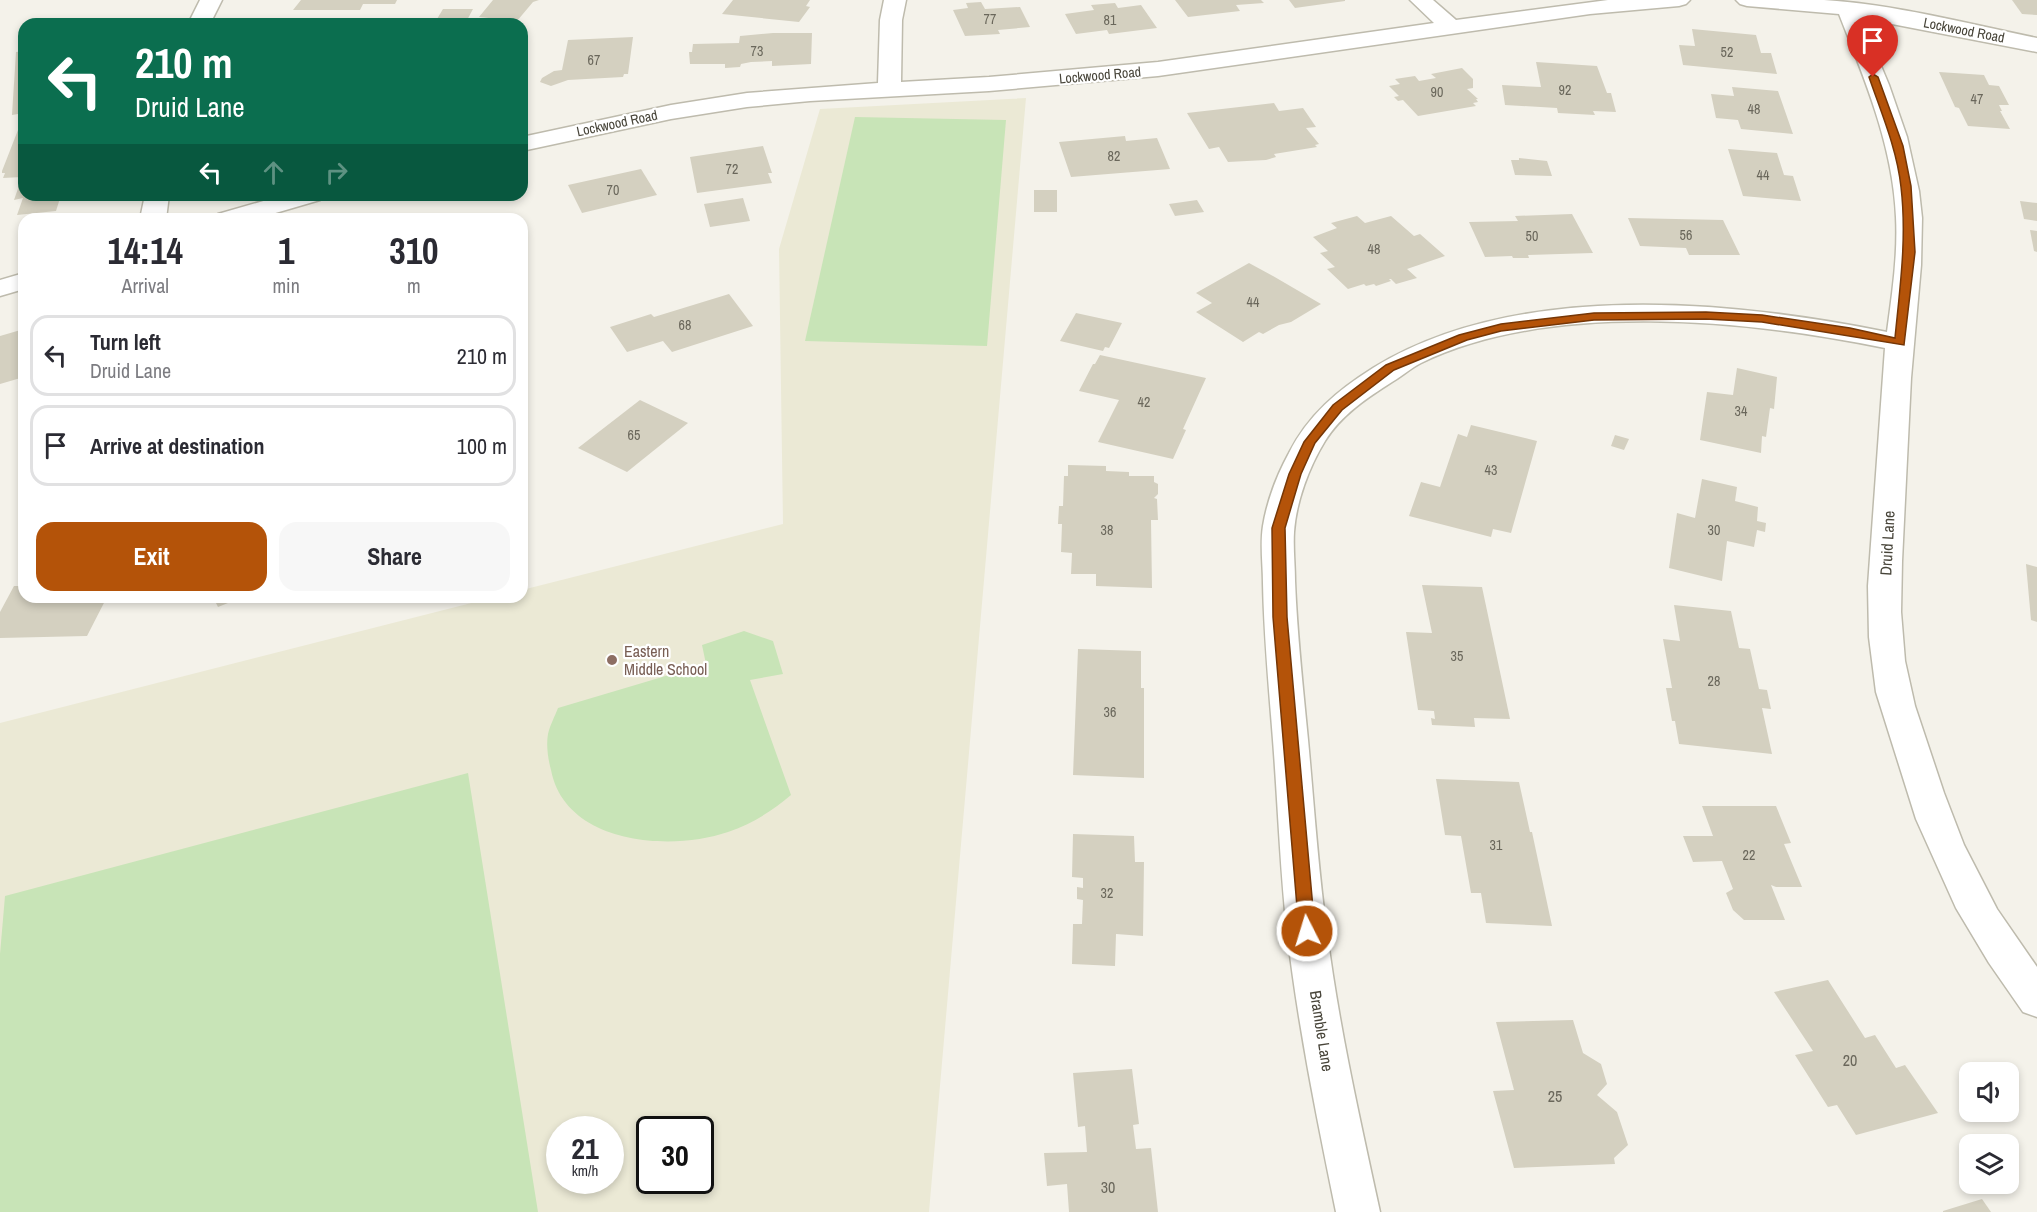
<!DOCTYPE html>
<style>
body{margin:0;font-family:"Archivo Narrow",sans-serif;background:#f7f7f7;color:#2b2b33;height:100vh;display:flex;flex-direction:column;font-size:22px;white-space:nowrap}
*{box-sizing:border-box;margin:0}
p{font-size:20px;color:#7c7c81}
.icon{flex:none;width:33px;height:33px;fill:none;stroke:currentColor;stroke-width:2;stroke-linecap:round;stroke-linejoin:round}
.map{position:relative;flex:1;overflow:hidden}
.drawer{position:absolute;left:18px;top:213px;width:510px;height:390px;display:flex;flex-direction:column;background:#fff;border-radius:18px;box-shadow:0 3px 9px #0003}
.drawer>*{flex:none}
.top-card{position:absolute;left:18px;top:18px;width:510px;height:183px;border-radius:18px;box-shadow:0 3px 9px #0003;background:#0b6e4f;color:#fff;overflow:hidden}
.fabs{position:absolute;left:1959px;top:1062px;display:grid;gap:12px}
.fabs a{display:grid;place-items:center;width:60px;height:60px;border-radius:12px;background:#fff;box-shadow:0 3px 9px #0003;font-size:30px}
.speed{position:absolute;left:546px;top:1116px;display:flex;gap:12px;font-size:30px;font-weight:700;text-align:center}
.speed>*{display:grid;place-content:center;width:78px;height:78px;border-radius:50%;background:#fff;box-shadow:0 3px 9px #0003;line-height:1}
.speed small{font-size:15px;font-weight:400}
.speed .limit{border:3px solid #111;border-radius:9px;background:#fff;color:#111}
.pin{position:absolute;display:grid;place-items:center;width:51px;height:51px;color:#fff;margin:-62px -26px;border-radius:50% 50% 50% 0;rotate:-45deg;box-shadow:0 0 6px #0007}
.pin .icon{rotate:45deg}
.me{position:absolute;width:66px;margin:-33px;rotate:355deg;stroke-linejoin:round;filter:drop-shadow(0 0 4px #0008)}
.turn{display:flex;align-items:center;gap:21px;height:126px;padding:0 18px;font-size:27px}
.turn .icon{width:78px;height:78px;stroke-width:2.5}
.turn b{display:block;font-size:42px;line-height:51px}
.lanes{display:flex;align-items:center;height:57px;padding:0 18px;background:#0003;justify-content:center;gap:30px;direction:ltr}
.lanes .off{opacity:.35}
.eta{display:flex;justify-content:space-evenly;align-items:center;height:102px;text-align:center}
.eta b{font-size:36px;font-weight:800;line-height:42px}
.button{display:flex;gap:12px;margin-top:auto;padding:12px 18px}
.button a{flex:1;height:69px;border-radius:18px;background:#b45309;color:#fff;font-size:24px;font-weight:800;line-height:69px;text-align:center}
.button a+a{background:#f7f7f7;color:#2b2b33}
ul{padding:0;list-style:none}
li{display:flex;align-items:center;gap:18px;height:81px;margin:0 12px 9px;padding:0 6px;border:3px solid #e1e1e2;border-radius:18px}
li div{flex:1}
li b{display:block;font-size:22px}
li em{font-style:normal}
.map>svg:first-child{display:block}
</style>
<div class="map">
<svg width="2037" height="1212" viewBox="0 0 2037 1212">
<rect width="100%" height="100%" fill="#f4f2ea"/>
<!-- education -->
<path fill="#ebe9d5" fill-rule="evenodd" d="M 1026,98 L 929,1212 L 0,1212 L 0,723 L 495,597 L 522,597 L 522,590 L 783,524 L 779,249 L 820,109 ZM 560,1130 L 610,1130 L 610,1180 L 560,1180 ZM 650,1130 L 700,1130 L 700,1180 L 650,1180 Z"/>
<!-- green -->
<g fill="#c8e4b7">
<polygon points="855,117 1006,120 987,346 805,341"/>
<path d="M 744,631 L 773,641 L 783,674 L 750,680 L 791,795 C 772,811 752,824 728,832 C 670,852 565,844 551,770 C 548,759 546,745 548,734 C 550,725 555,716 558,708 L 706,664 L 702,645 Z"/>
<polygon points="468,773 538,1212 0,1212 0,954 5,896"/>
</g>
<!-- building -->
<g fill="#d4d0c0">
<polygon points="301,0 397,0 395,4 363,4 360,10 293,10"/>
<polygon points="493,0 539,0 533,2 517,21 479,17"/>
<polygon points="733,0 810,0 806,6 810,7 799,22 722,14"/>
<polygon points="1175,0 1261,0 1264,3 1236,5 1240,11 1188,17"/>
<polygon points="1289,0 1345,0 1345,1 1295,8"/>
<polygon points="2012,0 2037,0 2037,15 2022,14"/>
<polygon points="981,2 985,9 1020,7 1030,27 998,30 1000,34 965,36 953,10 968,8 966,3"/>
<polygon points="1115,3 1118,8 1141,5 1157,28 1109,34 1107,30 1076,34 1065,14 1094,10 1091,5"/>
<polygon points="443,9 473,9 465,24 434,24"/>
<polygon points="1692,29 1756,35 1761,53 1771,53 1777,74 1683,65 1679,45 1695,46"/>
<polygon points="773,33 812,33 811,64 772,66 772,61 751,62 741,64 740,67 725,68 725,64 690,64 689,52 692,52 693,44 739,43 740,36"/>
<polygon points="633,37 628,74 624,74 623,77 568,80 551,86 540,82 542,78 554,71 562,70 568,40"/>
<polygon points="24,51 24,113 12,115 16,52"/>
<polygon points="1536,62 1597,66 1607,93 1611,93 1616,112 1593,111 1595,115 1558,113 1557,108 1505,105 1502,85 1541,87"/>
<polygon points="1462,68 1473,79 1473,88 1467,89 1478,99 1476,99 1478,102 1473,103 1476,106 1418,116 1403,100 1398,101 1394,97 1399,96 1389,86 1400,84 1395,79 1415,76 1419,81 1436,78 1431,74"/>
<polygon points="1939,72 1984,75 1989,85 1999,86 2009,105 1999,105 2002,111 2000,111 2010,129 1968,126 1959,108 1955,107"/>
<polygon points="1732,87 1778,91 1793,134 1741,129 1738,120 1716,118 1711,94 1734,96"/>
<polygon points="1274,103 1279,111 1303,108 1316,127 1306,128 1319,144 1315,145 1317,147 1274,154 1276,157 1266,160 1228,162 1219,147 1209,149 1187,113"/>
<polygon points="24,129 24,195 61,195 56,211 17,215 23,198 14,200 22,177 3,178 5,173 2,173 2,171 18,130"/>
<polygon points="1125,136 1126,141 1157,138 1170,169 1071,177 1059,142"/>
<polygon points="763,146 772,173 768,173 772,183 697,193 690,157"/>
<polygon points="1728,149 1777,153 1784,175 1793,176 1801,201 1743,196"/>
<polygon points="1519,158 1547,161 1552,176 1515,175 1511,160 1519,160"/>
<polygon points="641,169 657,195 582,213 568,185"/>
<rect x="1034" y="190" width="23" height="22"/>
<polygon points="743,198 750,221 710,227 704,204"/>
<polygon points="1197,200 1204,212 1175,216 1169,204"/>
<polygon points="2020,201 2037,203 2037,221 2024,219"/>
<polygon points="1572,214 1593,253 1528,255 1529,258 1513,258 1512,256 1485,257 1469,222 1518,221 1515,216"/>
<polygon points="1357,216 1365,223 1391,216 1414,236 1420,234 1445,256 1407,269 1417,278 1396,284 1391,279 1389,279 1391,281 1376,286 1374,284 1366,286 1364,284 1348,289 1327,269 1335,267 1320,253 1328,251 1313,237 1337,228 1331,223"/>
<polygon points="1628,218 1723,220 1740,255 1689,255 1686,248 1640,246"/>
<polygon points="2030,230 2037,231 2037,252 2034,251"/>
<polygon points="1249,263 1273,276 1321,304 1291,322 1279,325 1263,334 1259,332 1243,342 1196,312 1212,303 1196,293"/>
<polygon points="729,294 753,326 672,352 663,341 627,352 610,327 651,314 654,317"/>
<polygon points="1076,313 1122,323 1109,348 1105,347 1103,351 1060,341"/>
<polygon points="24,329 24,377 0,384 0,336"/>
<polygon points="1100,355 1206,378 1183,429 1186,430 1173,459 1098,442 1119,400 1079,391 1093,364 1095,364"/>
<polygon points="1737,368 1777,377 1774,409 1770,408 1766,437 1762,436 1761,453 1700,440 1707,392 1733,395"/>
<polygon points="640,400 688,423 627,472 578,448"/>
<polygon points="1471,425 1537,441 1511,533 1493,529 1491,537 1409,516 1421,482 1440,487 1458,434 1467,437"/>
<polygon points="1615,435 1629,439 1624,450 1611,446"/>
<polygon points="1068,465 1106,466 1106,471 1129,472 1129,476 1154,476 1154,482 1158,484 1158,494 1154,498 1157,499 1158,520 1151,520 1152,588 1096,586 1096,574 1071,574 1072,553 1061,552 1062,524 1058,524 1059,506 1063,506 1064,476 1068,476"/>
<polygon points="1702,479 1737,487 1735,501 1758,507 1757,521 1766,523 1765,532 1757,530 1754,547 1727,541 1722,581 1669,568 1677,513 1695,518"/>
<polygon points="2026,564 2037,567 2037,622 2031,620"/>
<polygon points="1422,585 1482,587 1510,719 1474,718 1475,727 1432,725 1431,718 1435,719 1434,711 1418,710 1406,632 1432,633"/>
<polygon points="14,586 24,586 24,597 107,597 87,636 0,638 0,612"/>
<polygon points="213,597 243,597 218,607"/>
<polygon points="1674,605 1731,611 1739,648 1750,649 1759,689 1767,690 1771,709 1762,708 1772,754 1679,744 1675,721 1672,721 1666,688 1672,688 1663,639 1680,641"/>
<polygon points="1078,649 1141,651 1141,688 1144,688 1144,778 1073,775"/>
<polygon points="1436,779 1519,782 1530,832 1532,832 1552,926 1486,923 1481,893 1471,893 1461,836 1445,835"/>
<polygon points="1702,806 1776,806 1791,843 1784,844 1802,887 1776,887 1771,885 1785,920 1744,920 1733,910 1726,893 1733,889 1722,861 1693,862 1683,836 1713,836"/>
<polygon points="1073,834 1134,836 1135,862 1144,862 1143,936 1116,934 1115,966 1072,964 1073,924 1082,924 1083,900 1077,899 1077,887 1083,888 1083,878 1072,877"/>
<polygon points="1828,980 1865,1038 1875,1035 1896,1068 1905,1065 1938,1113 1856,1135 1837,1105 1828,1107 1795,1055 1813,1051 1774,992"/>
<polygon points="1573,1020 1583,1053 1601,1064 1607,1084 1597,1095 1617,1112 1628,1145 1614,1158 1615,1164 1514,1168 1493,1091 1514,1090 1496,1022"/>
<polygon points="1132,1069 1139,1124 1133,1125 1136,1149 1151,1148 1158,1212 1069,1212 1067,1184 1047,1186 1044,1153 1087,1152 1085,1126 1078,1127 1073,1073"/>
<polygon points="1982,1199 1991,1212 1943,1212 1943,1211"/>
</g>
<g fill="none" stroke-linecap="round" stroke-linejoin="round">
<defs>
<g id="street">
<polygon points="200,0 222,0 210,24 188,24"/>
<polygon points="884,0 906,0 902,20 901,82 989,77 1158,62 1434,23 1410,0 1433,0 1456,20 1608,0 1690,0 1686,4 1679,6 1590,14 1158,76 989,91 810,101 747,107 671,119 522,151 522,137 671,105 747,93 878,83 880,20"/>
<path d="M 1736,0 C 1766,0 1795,0 1824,0 C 1893,4 1969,24 2037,38 L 2037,52 L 1861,18 L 1889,85 L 1907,137 L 1919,191 L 1922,218 L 1921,265 L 1911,378 L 1902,561 L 1901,612 L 1905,661 L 1915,706 L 1944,793 L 1964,845 L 1997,909 L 2037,967 L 2037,1017 L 2023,1012 L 1989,963 L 1956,908 L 1916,819 L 1876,692 L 1869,637 L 1868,586 L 1885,348 C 1749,320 1550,300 1421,363 C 1411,368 1402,376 1392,382 C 1367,398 1341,415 1325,441 C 1309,467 1296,502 1294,532 C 1293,548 1295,565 1295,581 C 1297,634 1303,687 1308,740 C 1314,804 1318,869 1327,933 C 1339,1027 1360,1120 1380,1212 L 1336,1212 C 1317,1119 1298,1026 1287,931 C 1280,868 1278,804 1273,740 C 1269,688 1264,636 1263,583 C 1263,565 1260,545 1263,526 C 1267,501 1277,475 1289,453 C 1308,415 1338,390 1373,368 C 1516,280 1729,300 1887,332 C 1892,294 1898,256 1896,217 C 1893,146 1865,80 1839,14 L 1747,6 L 1740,4 Z"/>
<polygon points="145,195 169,195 166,219 140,219"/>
<polygon points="284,195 323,195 320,200 255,219 214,219 218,214"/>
<polygon points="24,273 24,289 0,296 0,280"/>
</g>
</defs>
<!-- street casing -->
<use href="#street" stroke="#bebbad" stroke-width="3"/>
<!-- street -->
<use href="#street" fill="#fff" fill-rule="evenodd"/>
</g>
<!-- route -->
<path fill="#b45309" stroke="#753606" stroke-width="1.5" d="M 1873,74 L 1878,77 L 1903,146 L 1911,186 L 1915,252 L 1904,345 L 1762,322 L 1706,319 L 1594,320 L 1501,331 L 1467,340 L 1394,370 L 1342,410 L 1315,443 L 1301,474 L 1285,528 L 1287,617 L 1315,931 L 1313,936 L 1307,938 L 1301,936 L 1299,931 L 1273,617 L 1272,528 L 1289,474 L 1304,442 L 1333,405 L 1386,365 L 1459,335 L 1501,324 L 1594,313 L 1706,312 L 1762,315 L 1850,328 L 1895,338 C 1900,287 1907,238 1901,187 C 1897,149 1881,112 1869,77 Z"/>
<!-- markers -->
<circle fill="#8d6e63" stroke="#fff" stroke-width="2" cx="612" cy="660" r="6"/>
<g text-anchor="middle" stroke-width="4.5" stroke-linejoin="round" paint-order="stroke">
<!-- number labels -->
<g font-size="14" fill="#6a675b">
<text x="990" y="24">77</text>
<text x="1110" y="25">81</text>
<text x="757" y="56">73</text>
<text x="1727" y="57">52</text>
<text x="594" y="65">67</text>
<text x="1565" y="95">92</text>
<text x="1437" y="97">90</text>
<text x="1977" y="104">47</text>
<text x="1754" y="114">48</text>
<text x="1114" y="161">82</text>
<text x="732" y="174">72</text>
<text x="1763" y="180">44</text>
<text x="613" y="195">70</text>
<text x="1686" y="240">56</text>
<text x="1532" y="241">50</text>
<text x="1374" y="254">48</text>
<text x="1253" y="307">44</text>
<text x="685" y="330">68</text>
<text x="1144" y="407">42</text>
<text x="1741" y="416">34</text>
<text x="634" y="440">65</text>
<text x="1491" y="475">43</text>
<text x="1107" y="535">38</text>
<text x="1714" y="535">30</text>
<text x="1457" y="661">35</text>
<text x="1714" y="686">28</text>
<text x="1110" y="717">36</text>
<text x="1496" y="850">31</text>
<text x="1749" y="860">22</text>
<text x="1107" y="898">32</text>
</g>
<!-- far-street labels -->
<g font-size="14" fill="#474439" stroke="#fff">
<text transform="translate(1964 30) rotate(11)" y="5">Lockwood Road</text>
<text transform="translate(1100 75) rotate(-5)" y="5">Lockwood Road</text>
<text transform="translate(617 123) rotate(-12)" y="5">Lockwood Road</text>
</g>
<!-- street labels -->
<g font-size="16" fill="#474439" stroke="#fff">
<text transform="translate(1887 543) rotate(-87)" y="6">Druid Lane</text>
<text transform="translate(1322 1031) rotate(81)" y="6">Bramble Lane</text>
</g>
<!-- education labels -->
<g font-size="16" fill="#785e54" stroke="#fff" text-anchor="start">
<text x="624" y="657">Eastern<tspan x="624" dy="18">Middle School</tspan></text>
</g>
<!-- near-number labels -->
<g font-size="16" fill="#6a675b">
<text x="1850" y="1066">20</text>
<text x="1555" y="1102">25</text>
<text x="1108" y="1193">30</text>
</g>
</g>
</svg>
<div class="fabs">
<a><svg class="icon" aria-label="sound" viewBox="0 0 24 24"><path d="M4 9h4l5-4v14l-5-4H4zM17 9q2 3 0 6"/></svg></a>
<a><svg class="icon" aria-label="layers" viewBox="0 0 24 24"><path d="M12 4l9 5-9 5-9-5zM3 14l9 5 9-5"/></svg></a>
</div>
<div class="speed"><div>21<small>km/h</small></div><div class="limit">30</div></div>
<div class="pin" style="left:1873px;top:77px;background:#d93025"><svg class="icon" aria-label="arrive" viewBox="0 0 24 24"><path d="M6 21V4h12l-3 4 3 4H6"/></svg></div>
<svg class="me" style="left:1307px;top:931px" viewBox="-20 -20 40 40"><circle r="17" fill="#b45309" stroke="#fff" stroke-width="3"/><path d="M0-11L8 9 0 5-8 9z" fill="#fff"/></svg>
<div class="top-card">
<div class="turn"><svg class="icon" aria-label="left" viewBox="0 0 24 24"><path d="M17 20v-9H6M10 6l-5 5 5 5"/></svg><div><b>210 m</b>Druid Lane</div></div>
<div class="lanes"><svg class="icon" aria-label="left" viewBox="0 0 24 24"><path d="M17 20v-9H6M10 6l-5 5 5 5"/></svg><svg class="icon off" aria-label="ahead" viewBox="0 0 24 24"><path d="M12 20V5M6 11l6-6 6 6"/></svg><svg class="icon off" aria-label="right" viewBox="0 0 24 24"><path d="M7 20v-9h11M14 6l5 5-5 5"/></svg></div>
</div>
<section class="drawer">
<div class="eta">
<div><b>14:14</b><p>Arrival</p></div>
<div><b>1</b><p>min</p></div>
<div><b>310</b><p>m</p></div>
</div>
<ul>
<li><svg class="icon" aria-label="left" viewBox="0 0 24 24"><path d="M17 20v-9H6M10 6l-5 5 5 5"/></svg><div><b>Turn left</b><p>Druid Lane</p></div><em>210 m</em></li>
<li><svg class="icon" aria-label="arrive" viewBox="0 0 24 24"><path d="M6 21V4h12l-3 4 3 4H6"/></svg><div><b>Arrive at destination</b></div><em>100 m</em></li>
</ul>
<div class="button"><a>Exit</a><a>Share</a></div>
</section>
</div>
